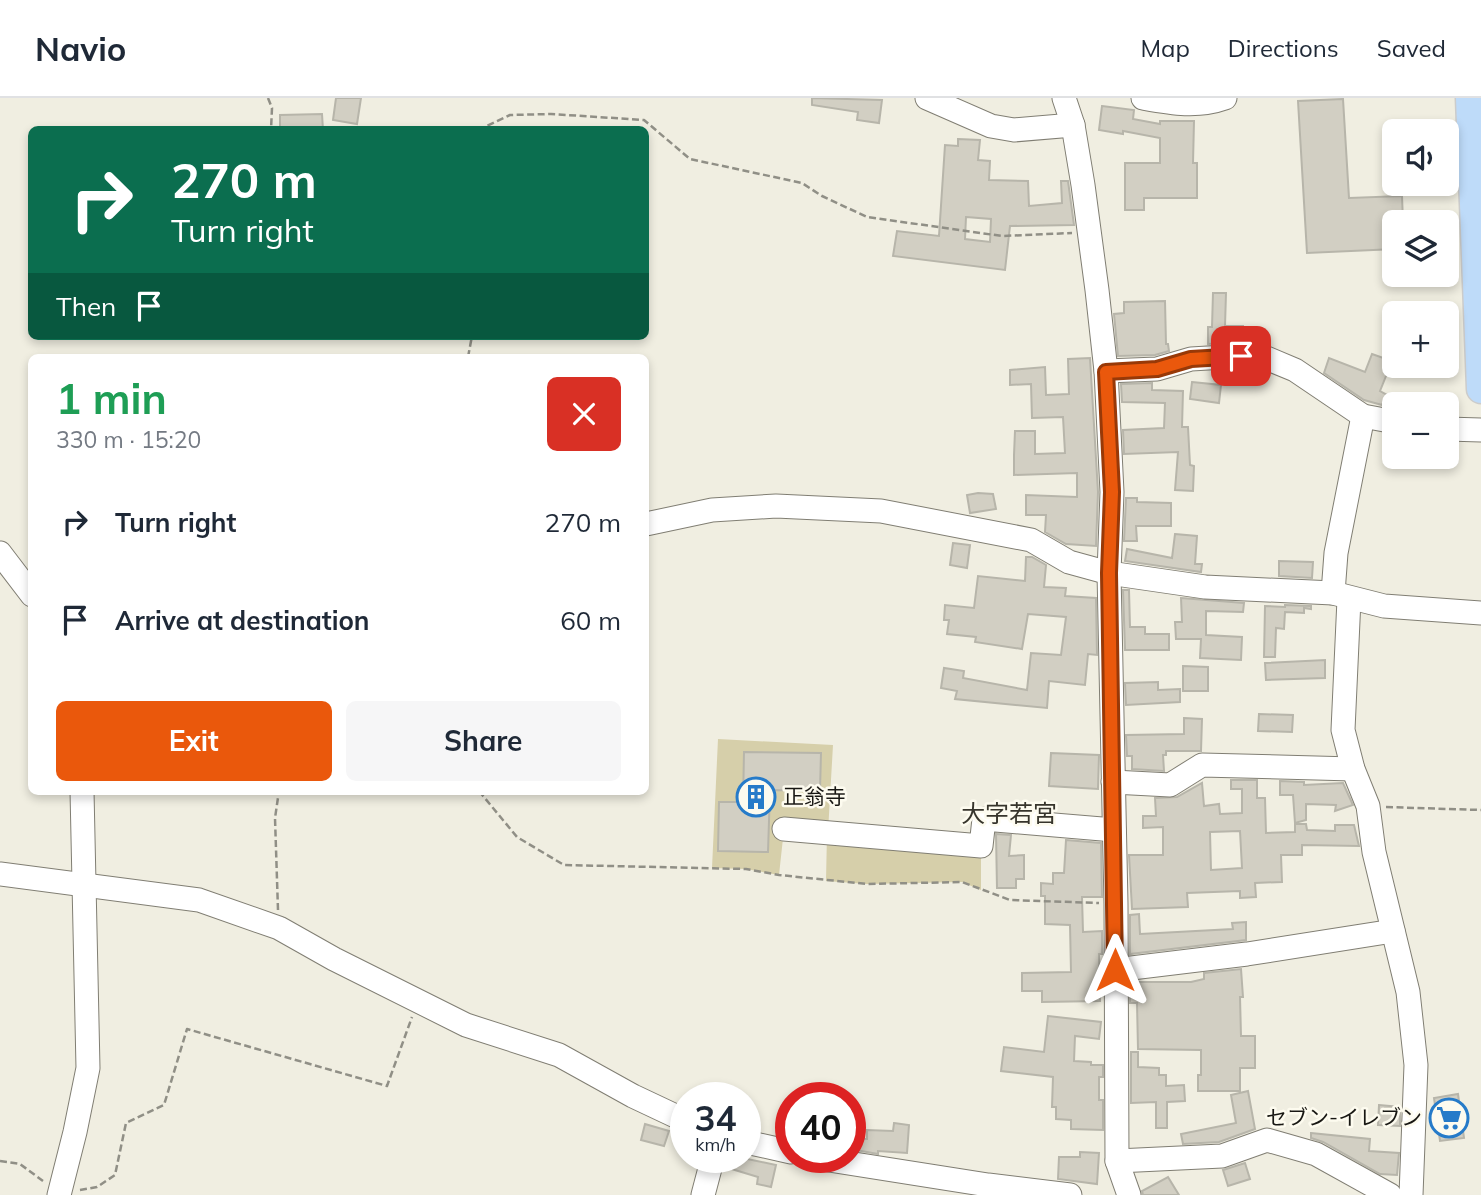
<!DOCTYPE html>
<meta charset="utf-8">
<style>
body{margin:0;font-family:Mulish,"Noto Sans JP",sans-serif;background:#f6f6f7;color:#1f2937;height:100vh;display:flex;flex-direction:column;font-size:26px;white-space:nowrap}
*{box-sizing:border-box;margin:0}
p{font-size:23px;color:#747a83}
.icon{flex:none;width:38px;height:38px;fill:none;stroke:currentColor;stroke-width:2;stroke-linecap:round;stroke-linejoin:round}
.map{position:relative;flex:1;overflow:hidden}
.panel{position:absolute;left:28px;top:256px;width:621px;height:441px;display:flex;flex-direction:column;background:#fff;border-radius:10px;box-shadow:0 4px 10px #0003}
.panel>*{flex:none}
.hud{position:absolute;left:28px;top:28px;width:621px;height:214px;border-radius:10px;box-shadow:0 4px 10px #0003;background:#0b6e4f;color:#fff;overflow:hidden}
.buttons{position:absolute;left:1382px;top:21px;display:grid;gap:14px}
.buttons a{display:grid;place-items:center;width:77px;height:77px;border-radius:10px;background:#fff;box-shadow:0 4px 10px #0003;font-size:35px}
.speed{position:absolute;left:670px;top:984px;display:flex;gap:14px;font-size:35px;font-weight:700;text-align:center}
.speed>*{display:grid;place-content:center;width:91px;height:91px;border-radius:50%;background:#fff;box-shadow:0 4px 10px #0003;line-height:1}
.speed small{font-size:18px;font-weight:400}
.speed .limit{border:10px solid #d22;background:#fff;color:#111}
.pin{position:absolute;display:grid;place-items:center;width:60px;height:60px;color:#fff;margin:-30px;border-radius:14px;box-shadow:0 4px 10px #0006}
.me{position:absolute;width:77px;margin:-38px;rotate:0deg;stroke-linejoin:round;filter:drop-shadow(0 0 5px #0008)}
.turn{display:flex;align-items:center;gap:24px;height:147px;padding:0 28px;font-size:32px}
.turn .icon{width:91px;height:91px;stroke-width:2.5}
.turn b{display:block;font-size:49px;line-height:60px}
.then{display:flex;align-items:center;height:66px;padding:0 28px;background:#0003;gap:14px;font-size:26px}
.round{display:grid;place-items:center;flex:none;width:74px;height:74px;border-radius:10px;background:#f6f6f7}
.overview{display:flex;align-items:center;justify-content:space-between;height:119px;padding:0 28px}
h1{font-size:42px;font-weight:700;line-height:52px;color:#1e9e55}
.action{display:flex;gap:14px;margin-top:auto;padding:14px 28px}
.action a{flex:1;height:80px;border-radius:10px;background:#ea580c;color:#fff;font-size:28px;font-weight:700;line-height:80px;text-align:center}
.action a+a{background:#f6f6f7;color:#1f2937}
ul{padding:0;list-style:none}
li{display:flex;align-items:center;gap:21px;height:98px;padding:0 28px}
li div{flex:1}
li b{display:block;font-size:26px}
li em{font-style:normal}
header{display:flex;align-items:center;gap:42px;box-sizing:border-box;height:98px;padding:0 35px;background:#fff;border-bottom:2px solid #e0e1e3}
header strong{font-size:33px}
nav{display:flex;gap:38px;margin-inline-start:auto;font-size:24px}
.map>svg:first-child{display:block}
</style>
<header>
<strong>Navio</strong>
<nav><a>Map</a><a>Directions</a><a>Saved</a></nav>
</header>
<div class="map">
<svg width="1481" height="1097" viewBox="0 0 1481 1097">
<rect width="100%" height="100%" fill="#f0eee1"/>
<!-- green -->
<polygon fill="#d6cfaa" points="718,641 833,647 828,734 981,748 981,792 962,784 867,786 826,783 827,735 784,731 779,777 746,771 712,770"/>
<!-- building -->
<g fill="#d2cfc3" stroke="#b7b5aa" stroke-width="2" fill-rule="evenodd">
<polygon points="336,0 361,0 357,26 333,22"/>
<polygon points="812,0 882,2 879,25 857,22 858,14 812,7"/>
<polygon points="1343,1 1349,100 1402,98 1403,124 1395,124 1395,151 1307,155 1298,3"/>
<polygon points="1102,8 1134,12 1133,21 1160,26 1160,23 1194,23 1193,65 1197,65 1197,100 1144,100 1144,112 1125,112 1125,65 1160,65 1160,40 1123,33 1123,36 1099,32"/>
<polygon points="322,16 323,32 280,32 280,17"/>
<path d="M 958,41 L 980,42 L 978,62 L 990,63 L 989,82 L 1028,83 L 1029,108 L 1062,105 L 1061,83 L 1068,83 L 1074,127 L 1010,128 L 1005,172 L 893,158 L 897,133 L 939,138 L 945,47 L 958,48 ZM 966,119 L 991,121 L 990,144 L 965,141 Z"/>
<polygon points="1213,195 1226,195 1225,228 1243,228 1243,244 1208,246 1208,229 1212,229"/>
<polygon points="1165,203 1166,246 1168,246 1169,253 1155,257 1118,258 1114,216 1124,215 1124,204"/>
<polygon points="1372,256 1392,263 1380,293 1387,297 1382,307 1364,302 1324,275 1329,260 1365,274"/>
<polygon points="1090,260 1098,394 1096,448 1066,446 1045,434 1046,417 1026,417 1026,397 1077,399 1077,375 1014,377 1014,357 1015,333 1035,333 1035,356 1065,355 1063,319 1032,320 1031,286 1010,287 1010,272 1045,269 1046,297 1069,296 1068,261"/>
<polygon points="1192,284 1221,287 1219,305 1190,301"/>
<polygon points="1152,285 1152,292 1183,293 1182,329 1188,329 1190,367 1194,368 1193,393 1175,392 1178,354 1124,356 1123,332 1164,330 1165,305 1122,304 1121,286"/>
<polygon points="978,395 993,396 996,411 970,415 967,397"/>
<polygon points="1126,400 1137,400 1137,404 1171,405 1171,428 1136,428 1137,443 1124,443"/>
<polygon points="1175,436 1197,438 1195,466 1202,466 1201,474 1125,463 1127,451 1172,460"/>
<polygon points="953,445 970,447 967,470 950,467"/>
<polygon points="1026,459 1032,459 1046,467 1044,489 1066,490 1065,498 1096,500 1097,557 1088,556 1085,587 1049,583 1047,610 955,601 957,593 941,590 944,570 964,573 963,580 1027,592 1031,555 1061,557 1066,519 1028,516 1022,551 975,544 976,539 947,536 949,522 944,522 945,507 974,510 978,478 1025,483"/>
<polygon points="1279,463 1313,464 1312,480 1279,478"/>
<polygon points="1123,492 1129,492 1130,529 1145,529 1145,536 1169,536 1169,552 1125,552"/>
<polygon points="1181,500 1244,505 1243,514 1206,513 1206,537 1242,539 1241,562 1200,560 1201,541 1176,541 1175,524 1182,524"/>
<polygon points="1285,507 1311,508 1311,511 1304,510 1304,515 1285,514 1284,531 1276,530 1275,559 1264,559 1265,508 1285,509"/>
<polygon points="1325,562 1325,580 1266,582 1265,565"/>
<polygon points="1183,568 1208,569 1208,593 1183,593"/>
<polygon points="1158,584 1158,592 1180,591 1180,604 1126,607 1125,585"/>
<polygon points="1259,616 1293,617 1292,634 1258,633"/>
<polygon points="1184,620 1202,621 1201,653 1166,653 1166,657 1163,657 1164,673 1132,671 1132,658 1127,658 1126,637 1184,636"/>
<polygon points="744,654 821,655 820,693 770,692 768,754 718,753 719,704 743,704"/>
<polygon points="1051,655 1099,657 1098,691 1049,688"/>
<path d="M 1231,682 L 1257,682 L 1257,700 L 1265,700 L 1266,735 L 1295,734 L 1295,726 L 1306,726 L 1307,732 L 1335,733 L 1335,727 L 1354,727 L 1359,748 L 1302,747 L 1302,757 L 1281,757 L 1282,784 L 1255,785 L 1256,799 L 1240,800 L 1240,793 L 1187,795 L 1188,809 L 1132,811 L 1129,757 L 1163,757 L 1163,729 L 1143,730 L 1143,718 L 1156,718 L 1155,700 L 1177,699 L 1202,685 L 1204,708 L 1219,706 L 1220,716 L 1242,715 L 1242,691 L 1231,691 ZM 1240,733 L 1242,770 L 1211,772 L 1210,734 Z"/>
<polygon points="1280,683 1304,684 1304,687 1343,685 1353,707 1335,713 1336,707 1306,706 1306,722 1295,725 1293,697 1280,697"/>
<polygon points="996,736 1011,737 1009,758 1024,757 1024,781 1016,781 1016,790 997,790"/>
<polygon points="1066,742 1101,745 1102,799 1082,799 1083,834 1102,833 1102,856 1099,856 1100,903 1042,904 1042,893 1022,893 1022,875 1071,874 1070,827 1045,826 1045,798 1041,798 1041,785 1053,786 1053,775 1064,775"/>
<polygon points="1139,816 1140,836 1233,831 1232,825 1246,824 1246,842 1130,856 1130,817"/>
<polygon points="1241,871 1243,899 1240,899 1241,938 1255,938 1255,970 1240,970 1240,993 1198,993 1198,977 1201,977 1201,952 1138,951 1137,905 1130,905 1130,884 1191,884 1204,881 1204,875"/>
<polygon points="1048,918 1101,924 1099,941 1075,938 1074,963 1091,964 1091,967 1103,967 1103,979 1099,979 1099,1002 1103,1002 1103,1032 1071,1031 1071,1022 1056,1021 1056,1009 1052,1009 1053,979 1001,973 1004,949 1044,954"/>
<polygon points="1131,954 1138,954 1138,969 1159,970 1159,977 1166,977 1166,988 1184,987 1185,1003 1167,1004 1167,1030 1156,1030 1156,1004 1131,1005"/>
<polygon points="1248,993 1255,1031 1219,1044 1183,1046 1181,1036 1236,1025 1231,997"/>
<polygon points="1458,996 1464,1040 1440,1043 1434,1000"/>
<polygon points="1379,1007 1400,1009 1400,1028 1378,1027"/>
<polygon points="894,1025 909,1027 907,1055 878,1053 878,1056 850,1051 850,1040 867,1041 867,1032 893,1033"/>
<polygon points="645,1026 669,1033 664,1048 641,1042"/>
<polygon points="1311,1035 1370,1041 1369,1053 1399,1055 1397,1077 1380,1076 1323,1044 1311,1040"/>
<polygon points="1080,1054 1099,1055 1097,1086 1058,1081 1059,1059 1080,1059"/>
<polygon points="727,1059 738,1059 776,1067 771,1089 757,1086 758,1079 725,1069"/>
<polygon points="1245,1065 1250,1081 1228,1088 1223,1072"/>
<polygon points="1168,1079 1179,1097 1143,1097 1142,1093"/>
</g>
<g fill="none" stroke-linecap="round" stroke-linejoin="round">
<defs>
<g id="minor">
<polyline points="927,0 991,28 1014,32 1073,27"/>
<polyline points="1064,0 1073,27 1083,87 1097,192 1106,273 1112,394 1109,475 1116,806 1117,1063 1129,1097"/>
<path d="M 1143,0 C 1171,5 1197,10 1225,0"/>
<polyline points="1106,273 1157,271 1191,261 1259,257 1295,272 1363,318 1395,324"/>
<polyline points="1447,331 1481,332"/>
<polyline points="646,426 712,412 776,408 881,413 1031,442 1069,464 1109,475 1205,489 1333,495 1384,508 1481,515"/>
<polyline points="0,455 32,497"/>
<polyline points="1333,495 1336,455 1363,318"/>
<polyline points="1349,501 1343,632 1353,671 1368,708 1374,754 1408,894 1416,967 1411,1097"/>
<polyline points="1113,684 1170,687 1202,667 1353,671"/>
<polyline points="784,731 981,748 984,721 1114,732"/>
<polyline points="0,776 199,802 279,830 334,861 466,927 559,957 633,998 686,1023"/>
<polyline points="1115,872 1247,856 1393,833"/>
<polyline points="746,1044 791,1054"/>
<polyline points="810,1059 988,1087 1070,1097"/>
<polyline points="1117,1063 1222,1058 1267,1042 1316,1056 1390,1097"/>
<polyline points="59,1097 75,1034 88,970 82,693"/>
<polyline points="703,1097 713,1059"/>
</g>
<polyline id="major" points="1470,0 1481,291"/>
</defs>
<!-- minor casing -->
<use href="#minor" stroke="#807e73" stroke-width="25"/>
<!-- major casing -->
<use href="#major" stroke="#cccccb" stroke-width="31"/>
<!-- path -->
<g stroke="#908f86" stroke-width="2.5" stroke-dasharray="7 3.5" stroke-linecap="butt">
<polyline points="268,0 272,10 271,32"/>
<polyline points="478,32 510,17 551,16 644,22 690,61 802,85 822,98 867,119 1002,138 1072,135"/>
<polyline points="468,259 472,238"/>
<polyline points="479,693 517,739 564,767 746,771 779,777 867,786 962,784 1010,802 1099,805"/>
<polyline points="1386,709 1481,712"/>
<polyline points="278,812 275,720 279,693"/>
<polyline points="0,1063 20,1066 43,1083"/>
<polyline points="80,1092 97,1089 115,1077 126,1025 164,1007 187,931 387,988 412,919"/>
</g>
<!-- minor -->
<use href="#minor" stroke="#fff" stroke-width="23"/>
<!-- major -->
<use href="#major" stroke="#bedbf9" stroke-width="28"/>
</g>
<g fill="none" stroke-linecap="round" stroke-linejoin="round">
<defs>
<polyline id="route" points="1115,872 1109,475 1112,394 1106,274 1157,271 1191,261 1241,258"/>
</defs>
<!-- route casing -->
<use href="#route" stroke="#983908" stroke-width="18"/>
<!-- route -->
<use href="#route" stroke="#ea580c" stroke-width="12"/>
</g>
<!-- icons -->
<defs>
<symbol id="building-ring" viewBox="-11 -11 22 22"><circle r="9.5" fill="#fdfbef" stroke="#267bc9" stroke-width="1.5"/><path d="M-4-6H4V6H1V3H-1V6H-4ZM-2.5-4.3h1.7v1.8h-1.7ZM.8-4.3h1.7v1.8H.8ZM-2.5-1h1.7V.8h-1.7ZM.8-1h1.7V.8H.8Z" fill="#267bc9"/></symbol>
<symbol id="supermarket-ring" viewBox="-11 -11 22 22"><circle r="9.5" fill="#fdfbef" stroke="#267bc9" stroke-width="1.5"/><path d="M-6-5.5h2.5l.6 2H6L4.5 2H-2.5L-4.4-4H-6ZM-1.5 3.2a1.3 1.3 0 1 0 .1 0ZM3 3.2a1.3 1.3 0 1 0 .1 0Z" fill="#267bc9"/></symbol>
</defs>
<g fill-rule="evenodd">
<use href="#building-ring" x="734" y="677" width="44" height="44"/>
<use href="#supermarket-ring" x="1427" y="998" width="44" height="44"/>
</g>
<g text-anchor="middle" stroke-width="5" stroke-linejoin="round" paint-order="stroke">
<!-- poi labels -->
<g font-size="21" fill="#181713" stroke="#fdfbef" text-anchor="start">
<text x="783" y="706">正翁寺</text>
<text x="1422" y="1027" text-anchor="end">セブン-イレブン</text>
</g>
<!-- quarter labels -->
<g font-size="24" fill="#37352c" stroke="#fdfbef">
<text x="1009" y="724">大字若宮</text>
</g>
</g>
</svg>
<div class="buttons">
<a><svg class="icon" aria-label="sound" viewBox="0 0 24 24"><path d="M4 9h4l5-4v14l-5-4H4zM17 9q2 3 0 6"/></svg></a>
<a><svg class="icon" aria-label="layers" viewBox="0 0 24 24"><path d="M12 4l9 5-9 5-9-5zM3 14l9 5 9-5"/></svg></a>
<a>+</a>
<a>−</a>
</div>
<div class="speed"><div>34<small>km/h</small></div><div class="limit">40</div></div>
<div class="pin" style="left:1241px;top:258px;background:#d93025"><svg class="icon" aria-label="arrive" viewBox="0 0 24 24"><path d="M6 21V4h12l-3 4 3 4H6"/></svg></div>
<svg class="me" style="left:1115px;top:872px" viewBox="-20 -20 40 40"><path d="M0-17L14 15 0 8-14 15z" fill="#ea580c" stroke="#fff" stroke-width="4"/></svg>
<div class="hud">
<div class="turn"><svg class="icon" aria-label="right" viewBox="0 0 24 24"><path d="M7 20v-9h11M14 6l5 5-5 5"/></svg><div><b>270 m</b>Turn right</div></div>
<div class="then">Then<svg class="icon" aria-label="arrive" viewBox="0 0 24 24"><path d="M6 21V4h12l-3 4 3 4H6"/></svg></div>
</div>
<section class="panel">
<div class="overview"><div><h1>1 min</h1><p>330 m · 15:20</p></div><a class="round" style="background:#d93025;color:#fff"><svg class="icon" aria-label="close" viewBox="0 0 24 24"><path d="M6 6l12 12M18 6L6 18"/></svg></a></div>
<ul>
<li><svg class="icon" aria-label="right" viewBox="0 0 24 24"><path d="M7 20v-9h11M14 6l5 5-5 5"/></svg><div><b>Turn right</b></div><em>270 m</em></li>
<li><svg class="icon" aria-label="arrive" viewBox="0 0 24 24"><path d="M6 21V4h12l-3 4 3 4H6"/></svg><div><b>Arrive at destination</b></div><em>60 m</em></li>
</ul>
<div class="action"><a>Exit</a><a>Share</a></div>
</section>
</div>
